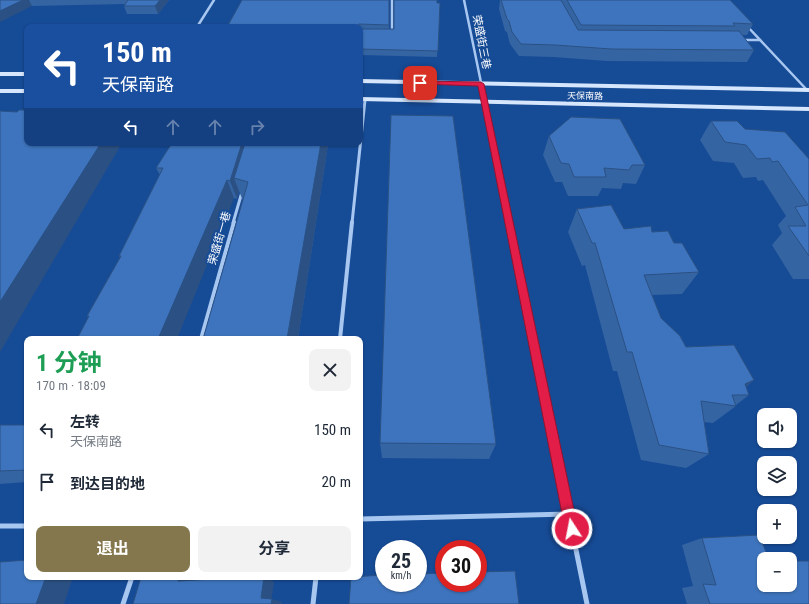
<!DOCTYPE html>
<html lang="zh">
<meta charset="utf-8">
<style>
body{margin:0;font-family:"Roboto Condensed","Noto Sans SC",sans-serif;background:#f2f2f3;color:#1f2937;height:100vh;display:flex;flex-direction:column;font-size:15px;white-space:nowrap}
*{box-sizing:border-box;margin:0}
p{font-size:13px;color:#747a83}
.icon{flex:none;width:22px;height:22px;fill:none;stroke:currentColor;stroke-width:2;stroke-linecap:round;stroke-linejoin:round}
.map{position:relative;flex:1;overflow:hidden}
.drawer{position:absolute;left:24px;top:336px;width:339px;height:244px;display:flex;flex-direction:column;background:#fff;border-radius:8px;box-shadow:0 1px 3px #0004}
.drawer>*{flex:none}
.guide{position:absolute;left:24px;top:24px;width:339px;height:122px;border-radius:8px;box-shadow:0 1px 3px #0004;background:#1a4fa0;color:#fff;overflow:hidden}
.fabs{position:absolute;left:757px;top:408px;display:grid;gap:8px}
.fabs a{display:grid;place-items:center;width:40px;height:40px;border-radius:8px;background:#fff;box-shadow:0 1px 3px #0004;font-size:20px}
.speed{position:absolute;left:375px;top:540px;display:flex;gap:8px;font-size:20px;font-weight:700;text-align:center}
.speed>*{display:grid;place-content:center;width:52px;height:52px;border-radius:50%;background:#fff;box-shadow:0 1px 3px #0004;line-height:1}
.speed small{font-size:10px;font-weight:400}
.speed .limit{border:6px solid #d22;background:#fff;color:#111}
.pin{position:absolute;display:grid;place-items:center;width:34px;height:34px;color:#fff;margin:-17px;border-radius:8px;box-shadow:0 2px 6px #0006}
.me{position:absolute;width:44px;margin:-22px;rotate:349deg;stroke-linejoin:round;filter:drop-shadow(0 0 3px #0008)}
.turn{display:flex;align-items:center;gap:14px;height:84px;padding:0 12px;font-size:18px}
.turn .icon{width:52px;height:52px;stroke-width:2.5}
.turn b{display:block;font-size:28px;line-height:34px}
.lanes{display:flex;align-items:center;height:38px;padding:0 12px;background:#0003;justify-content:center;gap:20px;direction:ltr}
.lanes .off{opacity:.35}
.round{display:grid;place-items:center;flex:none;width:42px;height:42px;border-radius:8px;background:#f2f2f3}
.headline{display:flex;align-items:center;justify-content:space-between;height:68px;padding:0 12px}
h1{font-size:24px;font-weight:700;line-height:30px;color:#1e9e55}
.button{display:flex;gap:8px;margin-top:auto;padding:8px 12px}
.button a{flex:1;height:46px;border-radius:8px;background:#84774d;color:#fff;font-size:16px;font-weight:700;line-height:46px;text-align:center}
.button a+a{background:#f2f2f3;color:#1f2937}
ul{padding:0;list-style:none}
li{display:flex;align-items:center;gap:12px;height:52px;padding:0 12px}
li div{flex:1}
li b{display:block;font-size:15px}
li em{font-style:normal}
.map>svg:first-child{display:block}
</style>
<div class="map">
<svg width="809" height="604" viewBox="0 0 809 604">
<rect width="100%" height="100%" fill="#164b96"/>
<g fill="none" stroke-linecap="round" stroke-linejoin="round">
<!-- street-far3 -->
<g stroke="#a7c7f1" stroke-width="2.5">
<polyline points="392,0 392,33"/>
<polyline points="464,0 484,97"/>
<polyline points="747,26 807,90"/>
<polyline points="197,27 214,0"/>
<polyline points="741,40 760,40"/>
</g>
<!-- street-far2 -->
<g stroke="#a7c7f1" stroke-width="3">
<polyline points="484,96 509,223"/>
<polyline points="233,223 242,192"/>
<polyline points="352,223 365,100"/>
</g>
<!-- street-far1 -->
<g stroke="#a7c7f1" stroke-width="4">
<polyline points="509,222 543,388"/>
<polyline points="201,339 234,222"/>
<polyline points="340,339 352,222"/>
</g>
<!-- street -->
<g stroke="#a7c7f1" stroke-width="5">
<polyline points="543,387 587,604"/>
<polyline points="360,519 569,514"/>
<polyline points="0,526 27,526"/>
<polyline points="123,604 132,577"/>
<polyline points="313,604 316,577"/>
</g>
<!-- secondary -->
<g fill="#d6e6fc" fill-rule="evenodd">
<rect x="0" y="72" width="27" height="4"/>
<polygon points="360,79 809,88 809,92 360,83"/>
<rect x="0" y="89" width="27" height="4"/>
<polygon points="360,97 809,107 809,111 360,101"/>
</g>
</g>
<!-- wall -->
<g fill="#3564a3">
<polygon points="0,0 169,0 158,14 127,14 124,6 125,4 32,6"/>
<polygon points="389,0 389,29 394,29 437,3 440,3 437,57 360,55 360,27 227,27"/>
<polygon points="500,0 730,0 753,24 747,35 742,35 754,50 747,62 607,61 553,57 519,56 510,44 507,32 505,31 499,9"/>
<polygon points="711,121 745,129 809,159 809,279 793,279 772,245 782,233 778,225 786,216 763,180 758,181 756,177 743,178 734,163 713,161 700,140"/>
<polygon points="549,136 645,165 636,184 623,183 621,189 602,188 598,196 568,196 562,182 555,182 543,155"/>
<polygon points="328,145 298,339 203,339 243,201 239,191 237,199 234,198 88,317 87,316 120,258 119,256 160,175 156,168"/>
<polygon points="577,209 624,229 652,232 674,243 699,272 682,294 652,295 661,318 686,347 754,380 746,387 749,395 736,405 736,406 713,423 704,422 709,454 686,468 641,460 617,371 613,371 585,265 582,266 568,232"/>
<polygon points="0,425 27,425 27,482 0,484"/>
<polygon points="380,443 496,444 489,459 382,458"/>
<polygon points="702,538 764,585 809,604 687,604 682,588 693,586 682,545"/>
</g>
<!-- shaded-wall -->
<g fill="#2b5184">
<polygon points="23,0 29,0 32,6 0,22 0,11"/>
<polygon points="160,0 169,0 158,14 155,6"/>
<polygon points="101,143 122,143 0,352 0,302"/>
<polygon points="242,143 250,143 234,178 239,191 237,199 230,181"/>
<polygon points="321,143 328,143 328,145 298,339 287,339"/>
<polygon points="227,180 234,198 177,339 158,339"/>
<polygon points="754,380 735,395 745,384"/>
<polygon points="46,577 73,577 64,604 36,604"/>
<polygon points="179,577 196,577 194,586 178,581"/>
<polygon points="264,577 265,577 274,582 271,602 261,598"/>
<polygon points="272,599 282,602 281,604 271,604"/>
</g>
<!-- building -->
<g fill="#3e74bd" stroke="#2b5184">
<polygon points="0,0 23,0 0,11"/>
<polygon points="128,0 160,0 155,6 124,6"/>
<polygon points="242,0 389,0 389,25 359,24 357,26 357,27 227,27"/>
<polygon points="394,0 437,0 437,3 440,3 438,51 360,49 360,29 394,29"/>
<polygon points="501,0 561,0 578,30 739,31 754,50 611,49 555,45 521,44 512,32 509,21 507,19"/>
<polygon points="567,0 730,0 753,24 733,23 735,26 581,25"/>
<polygon points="19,110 27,110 27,143 101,143 0,302 0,111 17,112"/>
<polygon points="391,115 453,116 496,444 380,443"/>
<polygon points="571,117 620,119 645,165 632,165 629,170 604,168 606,177 574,177 569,164 561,163 549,136"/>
<polygon points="711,121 737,121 745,129 785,132 809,159 809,256 788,226 806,226 795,207 808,205 778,161 772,162 770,158 757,159 746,145 725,142"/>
<polygon points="172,143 242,143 230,181 227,180 158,339 77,339 89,316 87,316 121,256 119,256 163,168 156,168"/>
<polygon points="245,143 321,143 287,339 203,339 248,182 234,178"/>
<polygon points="611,205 624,229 651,226 652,232 668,231 674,243 682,243 699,272 644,275 661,318 680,336 686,347 734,345 754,380 745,384 749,395 732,395 736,406 701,401 709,454 659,445 632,352 627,352 595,243 592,243 577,209"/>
<polygon points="0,425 27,425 27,470 0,471"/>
<polygon points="759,535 769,559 764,559 764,585 790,585 790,561 809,561 809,604 710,604 703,584 716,585 702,538"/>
<polygon points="27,560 27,577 46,577 36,604 0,604 0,562"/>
<polygon points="515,571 519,604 349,604 351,577 384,575 384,583 418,583 418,574 444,573 444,583 478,583 478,572"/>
<polygon points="141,577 179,577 178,581 251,577 264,577 261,598 272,599 271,604 133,604"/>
</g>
<!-- route -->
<polygon fill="#e11d48" stroke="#92132f" points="418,81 481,82 484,84 578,529 576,534 572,536 567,534 565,529 478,86 420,84 418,83"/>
<g text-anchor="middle" stroke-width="4" stroke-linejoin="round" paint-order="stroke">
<!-- far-street labels -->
<g font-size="9" fill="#fff" stroke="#164b96">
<text transform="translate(585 96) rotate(1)" y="3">天保南路</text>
</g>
<!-- street labels -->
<g font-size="11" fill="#fff" stroke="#164b96">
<text transform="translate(482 42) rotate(79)" y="4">荣盛街三巷</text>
<text transform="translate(219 238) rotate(-74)" y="4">荣盛街一巷</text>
</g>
</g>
</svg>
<div class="fabs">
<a><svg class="icon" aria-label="sound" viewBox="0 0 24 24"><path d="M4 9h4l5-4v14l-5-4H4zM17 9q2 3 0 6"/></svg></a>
<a><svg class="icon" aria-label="layers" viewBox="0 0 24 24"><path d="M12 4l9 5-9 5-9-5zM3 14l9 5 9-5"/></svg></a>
<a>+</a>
<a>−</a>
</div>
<div class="speed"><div>25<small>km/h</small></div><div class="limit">30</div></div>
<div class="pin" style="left:420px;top:83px;background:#d93025"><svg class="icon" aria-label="arrive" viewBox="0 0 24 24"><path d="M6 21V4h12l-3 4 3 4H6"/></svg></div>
<svg class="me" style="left:572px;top:529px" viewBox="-20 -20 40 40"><circle r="17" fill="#e11d48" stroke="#fff" stroke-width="3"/><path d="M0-11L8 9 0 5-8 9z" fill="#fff"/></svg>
<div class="guide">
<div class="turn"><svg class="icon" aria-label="left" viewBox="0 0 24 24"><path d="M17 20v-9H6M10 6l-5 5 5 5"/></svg><div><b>150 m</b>天保南路</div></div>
<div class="lanes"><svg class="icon" aria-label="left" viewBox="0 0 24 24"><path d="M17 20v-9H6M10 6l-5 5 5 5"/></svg><svg class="icon off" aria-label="ahead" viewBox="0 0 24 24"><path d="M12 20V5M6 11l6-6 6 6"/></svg><svg class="icon off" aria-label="ahead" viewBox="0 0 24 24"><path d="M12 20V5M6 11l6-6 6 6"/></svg><svg class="icon off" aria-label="right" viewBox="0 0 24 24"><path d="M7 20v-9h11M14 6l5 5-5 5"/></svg></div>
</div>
<section class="drawer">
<div class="headline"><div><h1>1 分钟</h1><p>170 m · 18:09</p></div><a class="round"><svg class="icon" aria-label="close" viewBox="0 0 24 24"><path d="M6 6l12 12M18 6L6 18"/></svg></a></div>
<ul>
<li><svg class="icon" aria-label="left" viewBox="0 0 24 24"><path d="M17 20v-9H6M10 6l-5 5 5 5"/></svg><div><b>左转</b><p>天保南路</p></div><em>150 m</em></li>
<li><svg class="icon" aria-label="arrive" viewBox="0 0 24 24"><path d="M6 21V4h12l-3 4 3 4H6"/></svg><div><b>到达目的地</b></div><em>20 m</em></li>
</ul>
<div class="button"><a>退出</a><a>分享</a></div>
</section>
</div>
